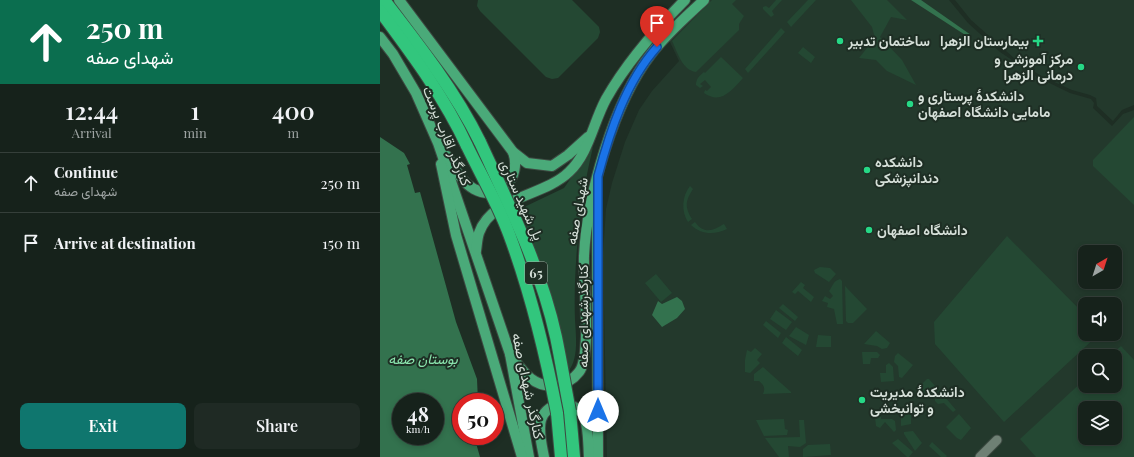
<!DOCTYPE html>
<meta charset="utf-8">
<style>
body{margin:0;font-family:"Playfair Display",Vazirmatn,serif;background:#1f2a24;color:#f1f3f6;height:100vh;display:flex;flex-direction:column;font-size:15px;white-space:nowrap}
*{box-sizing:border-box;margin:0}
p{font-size:13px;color:#9ea4a3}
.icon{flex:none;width:22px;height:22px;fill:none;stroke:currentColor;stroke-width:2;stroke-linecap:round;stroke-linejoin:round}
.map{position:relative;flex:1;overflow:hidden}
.side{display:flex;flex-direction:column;background:#16221b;width:380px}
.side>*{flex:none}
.banner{background:#0b6e4f;color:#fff;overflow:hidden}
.needle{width:26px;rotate:39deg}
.buttons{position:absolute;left:698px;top:245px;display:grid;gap:8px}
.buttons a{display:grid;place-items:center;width:44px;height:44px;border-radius:8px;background:#16221b;box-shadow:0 2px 6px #0003,0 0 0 1px #353f3a;font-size:20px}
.speed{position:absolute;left:12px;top:393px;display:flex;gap:8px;font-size:20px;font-weight:700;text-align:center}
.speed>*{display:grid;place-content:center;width:52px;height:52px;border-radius:50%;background:#16221b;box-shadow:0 2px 6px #0003,0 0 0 1px #353f3a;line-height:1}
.speed small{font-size:10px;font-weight:400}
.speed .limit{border:6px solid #d22;background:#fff;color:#111}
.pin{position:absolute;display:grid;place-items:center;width:34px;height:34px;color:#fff;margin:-41px -17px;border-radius:50% 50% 50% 0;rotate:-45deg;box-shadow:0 0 4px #0007}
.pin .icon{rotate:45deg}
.me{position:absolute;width:44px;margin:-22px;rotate:0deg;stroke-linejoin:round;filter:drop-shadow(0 0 3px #0008)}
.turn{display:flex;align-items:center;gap:14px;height:84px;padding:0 20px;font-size:18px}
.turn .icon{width:52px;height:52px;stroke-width:2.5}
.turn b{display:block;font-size:28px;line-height:34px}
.eta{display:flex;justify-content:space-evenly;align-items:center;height:68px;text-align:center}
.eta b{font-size:24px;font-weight:600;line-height:28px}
.action{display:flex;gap:8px;margin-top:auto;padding:8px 20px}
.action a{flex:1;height:46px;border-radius:8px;background:#0f766e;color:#fff;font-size:16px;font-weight:600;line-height:46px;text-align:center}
.action a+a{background:#1f2a24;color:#f1f3f6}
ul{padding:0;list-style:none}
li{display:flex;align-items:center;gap:12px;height:60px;padding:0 20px;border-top:1px solid #353f3a}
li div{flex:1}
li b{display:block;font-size:15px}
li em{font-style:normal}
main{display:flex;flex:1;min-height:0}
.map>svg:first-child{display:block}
</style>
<main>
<section class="side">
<div class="banner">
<div class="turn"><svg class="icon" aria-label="ahead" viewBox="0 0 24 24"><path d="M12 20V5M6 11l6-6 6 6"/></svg><div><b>250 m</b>شهدای صفه</div></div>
</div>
<div class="eta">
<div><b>12:44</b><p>Arrival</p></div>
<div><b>1</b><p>min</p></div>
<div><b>400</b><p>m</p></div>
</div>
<ul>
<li><svg class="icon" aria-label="ahead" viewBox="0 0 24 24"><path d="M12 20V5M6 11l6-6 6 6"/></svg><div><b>Continue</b><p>شهدای صفه</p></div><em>250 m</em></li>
<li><svg class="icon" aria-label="arrive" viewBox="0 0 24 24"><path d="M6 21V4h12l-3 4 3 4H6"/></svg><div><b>Arrive at destination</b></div><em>150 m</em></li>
</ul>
<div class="action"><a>Exit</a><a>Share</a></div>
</section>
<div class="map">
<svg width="754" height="457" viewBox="0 0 754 457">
<rect width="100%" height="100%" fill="#1e2e24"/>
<!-- built -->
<g fill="#23392c" fill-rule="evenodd">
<path d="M 328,0 L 569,0 L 588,23 L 620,52 L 659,78 L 690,93 L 711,99 L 714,103 L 713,108 L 732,126 L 743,114 L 754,110 L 754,457 L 227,457 L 223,254 L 226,209 L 232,183 L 245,142 L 259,110 L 272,91 L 299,61 L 290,42 L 290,39 ZM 705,252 L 735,252 L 735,282 L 705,282 ZM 705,304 L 735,304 L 735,334 L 705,334 ZM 705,356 L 735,356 L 735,386 L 705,386 ZM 705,408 L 735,408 L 735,438 L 705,438 Z"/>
<polygon points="575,0 754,0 754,105 742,110 733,121 717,106 716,98 710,95 692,90 661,76 634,58 591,20"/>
</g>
<!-- green -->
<g fill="#244833" fill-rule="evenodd">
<polygon points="98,0 192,0 219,27 220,32 218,38 178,78 172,79 166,77 100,11 97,6"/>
<path d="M 332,0 L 356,0 L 352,4 L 364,16 L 359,24 L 359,30 L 316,72 C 302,70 298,53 292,41 Z"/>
<polygon points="396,0 402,0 392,11 394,15 391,17 383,9 383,7 386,6 389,8"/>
<polygon points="428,0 436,0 411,27 407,22"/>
<polygon points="471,0 507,0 527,20 511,17 500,37 522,60 536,85 507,71 496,60 479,58 495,38 492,27"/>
<polygon points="401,28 405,32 368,73 365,69"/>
<polygon points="423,47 435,57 431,63 418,53"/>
<path d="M 341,57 L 363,78 C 352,90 341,105 324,93 L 325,90 L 327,91 L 331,87 L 325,80 L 320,84 L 323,86 L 320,88 L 316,85 C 316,79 319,76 324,72 L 325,73 Z"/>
<polygon points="754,117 754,205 713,166 713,160"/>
<path d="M 213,147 C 200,200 193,267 195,320 C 196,337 199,360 187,373 L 165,277 L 140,209 L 184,188 Z"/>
<path d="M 310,186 L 313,189 C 306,200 304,206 312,219 L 308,222 C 301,211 302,196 310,186 Z"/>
<path d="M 315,222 C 325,236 335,229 344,224 L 347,229 C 334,235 322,235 311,225 Z"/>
<polygon points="627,236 705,315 705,334 719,334 624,422 555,344 554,322"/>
<polygon points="440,267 450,268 456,274 449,282 435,273 434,270"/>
<polygon points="276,274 292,293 281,302 265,283"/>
<path d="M 460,279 L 462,281 L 463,324 L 457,324 L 454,309 L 447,307 L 448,303 L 442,301 L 445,296 L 450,299 L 453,296 L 449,291 C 453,286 453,281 460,279 Z"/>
<polygon points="421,282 425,285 423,288 434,297 431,302 418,291 415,294 412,292"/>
<polygon points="465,286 487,309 473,323 468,323 466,321"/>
<polygon points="403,304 418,317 415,321 399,308"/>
<polygon points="396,310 412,322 406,330 390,319"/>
<polygon points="386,321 401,333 398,338 383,325"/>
<polygon points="416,327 429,335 426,345 409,336"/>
<polygon points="496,331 510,343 507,348 502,349 497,346 484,344"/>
<polygon points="438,335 451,336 451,347 436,347"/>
<polygon points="406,337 422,350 418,356 402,343"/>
<path d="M 741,346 L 754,360 L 754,457 L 656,457 L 640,439 L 705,379 L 705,386 L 735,386 L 735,356 L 730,356 ZM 705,408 L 735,408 L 735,438 L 705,438 Z"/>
<polygon points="375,348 382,354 377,360 380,363 370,373 365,372 365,360 367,350 371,352"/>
<polygon points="482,352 497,352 500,355 498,358 491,358 490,364 483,364"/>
<polygon points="518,353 533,365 522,378 519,377 518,366 514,362 515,356"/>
<polygon points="509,363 513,367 514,381 501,382 500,373 506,373 506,365"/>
<path d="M 383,367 L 411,392 L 411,393 L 383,394 C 386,388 383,384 379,381 L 374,381 L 374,374 Z"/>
<polygon points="547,379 549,379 561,393 544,394 541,392 541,385"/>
<polygon points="555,397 565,397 576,410 573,412 564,403 558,404 555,401"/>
<polygon points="521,409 531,409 531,424 521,426"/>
<polygon points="579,414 591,428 581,440 577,438 566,427"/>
<polygon points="501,416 501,419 512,419 515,421 516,430 514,432 505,422 500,428 496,426 495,417"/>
<polygon points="404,419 405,429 408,430 407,435 384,436 376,420"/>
<polygon points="419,420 424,420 426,443 420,447 408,446 409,457 399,457 385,438 420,437"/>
<polygon points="533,431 542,443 535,451 524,434 524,432"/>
<polygon points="518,439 533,452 529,457 527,457 512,443"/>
<polygon points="552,442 567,456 566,457 561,457 549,446"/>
<polygon points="450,444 451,455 423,457 423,449 428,445"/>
</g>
<!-- forest -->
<g fill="#33724e" fill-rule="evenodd">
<polygon points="531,0 541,0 591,35 590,38"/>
<path d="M 0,137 L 24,153 L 30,164 L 27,165 L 35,193 L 40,192 L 76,322 L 97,379 L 98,402 L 81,402 L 81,436 L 94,436 L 100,457 L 0,457 ZM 21,402 L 55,402 L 55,436 L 21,436 Z"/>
<polygon points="297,297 302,301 305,309 297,318 282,327 272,315 278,301 282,304"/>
</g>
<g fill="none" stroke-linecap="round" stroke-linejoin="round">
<defs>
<polyline id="minor" points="600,457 617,440"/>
<g id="major">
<polyline points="19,0 133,152 147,163 172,166 188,155 208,137"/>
<polyline points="0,37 13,54 36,93 58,143 130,354 149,457"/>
<path d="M 67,156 C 75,168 81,182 94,189 C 120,203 142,177 133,152"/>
<polyline points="61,164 76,235 142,457"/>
<polyline points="217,195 218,457"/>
<path d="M 96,251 C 97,245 97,239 99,233 C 112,196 163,197 189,172 C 209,153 213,123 226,99 C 247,62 275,30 305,0"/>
<path d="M 130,354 C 142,370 153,389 176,385 C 185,384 193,380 199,372 C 212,356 203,280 204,256 C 207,195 234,102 271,54 C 286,34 306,17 324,0"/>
<path d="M 164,457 C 162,446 158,431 161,420 C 167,400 196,399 204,417 C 209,428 208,445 209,457"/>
</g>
<g id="highway">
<path d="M 4,0 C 39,45 75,91 100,142"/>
<path d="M 0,11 C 32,54 65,98 87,146"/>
<polyline points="190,411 194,457"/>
<polyline points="177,413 181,457"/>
</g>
</defs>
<!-- minor casing -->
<use href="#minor" stroke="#3d4a42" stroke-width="11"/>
<!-- major casing -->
<use href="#major" stroke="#3d4a42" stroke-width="12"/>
<!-- highway casing -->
<use href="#highway" stroke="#3d4a42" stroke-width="14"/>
<!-- minor -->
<use href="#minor" stroke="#6e8074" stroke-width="9"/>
<!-- major -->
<use href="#major" stroke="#4aaa79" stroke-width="10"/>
<!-- highway -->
<use href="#highway" stroke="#32c67d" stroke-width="12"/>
<defs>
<g id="highway-bridge">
<path d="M 100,142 C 129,205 161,268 176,337 C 181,361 185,386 190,411"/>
<path d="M 87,146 C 101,175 118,204 129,234 C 151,293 165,351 177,413"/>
</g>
</defs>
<!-- highway-bridge casing -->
<use href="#highway-bridge" stroke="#3d4a42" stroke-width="14" stroke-linecap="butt"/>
<!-- highway-bridge -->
<use href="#highway-bridge" stroke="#32c67d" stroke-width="12"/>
</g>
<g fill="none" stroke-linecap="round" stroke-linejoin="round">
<defs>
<path id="route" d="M 218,411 L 218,176 C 230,131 246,82 277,47"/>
</defs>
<!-- route casing -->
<use href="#route" stroke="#114b97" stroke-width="10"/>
<!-- route -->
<use href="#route" stroke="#1a73e8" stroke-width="7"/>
</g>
<!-- markers -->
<g fill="#26d886" stroke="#1e2e24" stroke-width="1.5">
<circle cx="460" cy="41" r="4"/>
<path d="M656 35h4v4h4v4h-4v4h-4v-4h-4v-4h4z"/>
<circle cx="701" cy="67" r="4"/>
<circle cx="530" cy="104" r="4"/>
<circle cx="487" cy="170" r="4"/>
<circle cx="489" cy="230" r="4"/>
<circle cx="482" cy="400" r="4"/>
</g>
<g text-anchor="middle" stroke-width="4" stroke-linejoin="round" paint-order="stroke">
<!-- shield labels -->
<rect fill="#1e2e24" stroke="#9eaaa2" stroke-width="1" x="145" y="262" width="22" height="22" rx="3"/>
<g font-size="13" font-weight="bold" fill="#d5dfd8">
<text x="156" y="278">65</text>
</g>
<!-- poi labels -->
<g font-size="14" font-weight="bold" fill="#d5dfd8" stroke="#1e2e24" text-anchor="start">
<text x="468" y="46">ساختمان تدبیر</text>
<text x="649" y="46" text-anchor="end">بیمارستان الزهرا</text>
<text x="693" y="64" text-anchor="end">مرکز آموزشی و<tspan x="693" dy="16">درمانی الزهرا</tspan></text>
<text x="538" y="101">دانشکدهٔ پرستاری و<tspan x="538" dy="16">مامایی دانشگاه اصفهان</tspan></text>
<text x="495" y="167">دانشکده<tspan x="495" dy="16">دندانپزشکی</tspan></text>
<text x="497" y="235">دانشگاه اصفهان</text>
<text x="490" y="397">دانشکدهٔ مدیریت<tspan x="490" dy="16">و توانبخشی</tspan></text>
</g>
<!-- street labels -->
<g font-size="14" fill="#d5dfd8" stroke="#1e2e24">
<text transform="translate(67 136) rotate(68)" y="5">کنارگذر اقارب پرست</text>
<text transform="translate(142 200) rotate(66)" y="5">پل شهید ستاری</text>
<text transform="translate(197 211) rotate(-80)" y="5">شهدای صفه</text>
<text transform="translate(203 316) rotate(-90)" y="5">کنارگذرشهدای صفه</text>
<text transform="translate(148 386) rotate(78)" y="5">کنارگذر شهدای صفه</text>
</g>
<!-- park labels -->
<g font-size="14" font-style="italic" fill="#8be5ae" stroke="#1e2e24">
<text x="43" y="364">بوستان صفه</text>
</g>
</g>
</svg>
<div class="buttons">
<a><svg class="needle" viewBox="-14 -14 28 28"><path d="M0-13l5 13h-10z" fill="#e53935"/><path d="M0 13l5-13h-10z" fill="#9ea4a3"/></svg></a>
<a><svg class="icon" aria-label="sound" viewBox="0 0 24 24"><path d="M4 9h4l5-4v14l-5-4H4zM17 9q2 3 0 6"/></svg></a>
<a><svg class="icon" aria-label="search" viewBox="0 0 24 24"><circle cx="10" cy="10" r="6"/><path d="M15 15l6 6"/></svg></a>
<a><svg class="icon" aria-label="layers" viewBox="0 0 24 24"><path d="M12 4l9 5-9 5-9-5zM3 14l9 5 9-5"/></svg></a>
</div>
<div class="speed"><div>48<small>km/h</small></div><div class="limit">50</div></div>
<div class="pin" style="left:277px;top:47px;background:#d93025"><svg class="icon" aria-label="arrive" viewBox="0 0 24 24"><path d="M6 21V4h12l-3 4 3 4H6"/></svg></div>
<svg class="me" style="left:218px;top:411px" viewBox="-20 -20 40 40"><circle r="19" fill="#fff"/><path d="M0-13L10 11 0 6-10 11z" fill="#1a73e8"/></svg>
</div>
</main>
